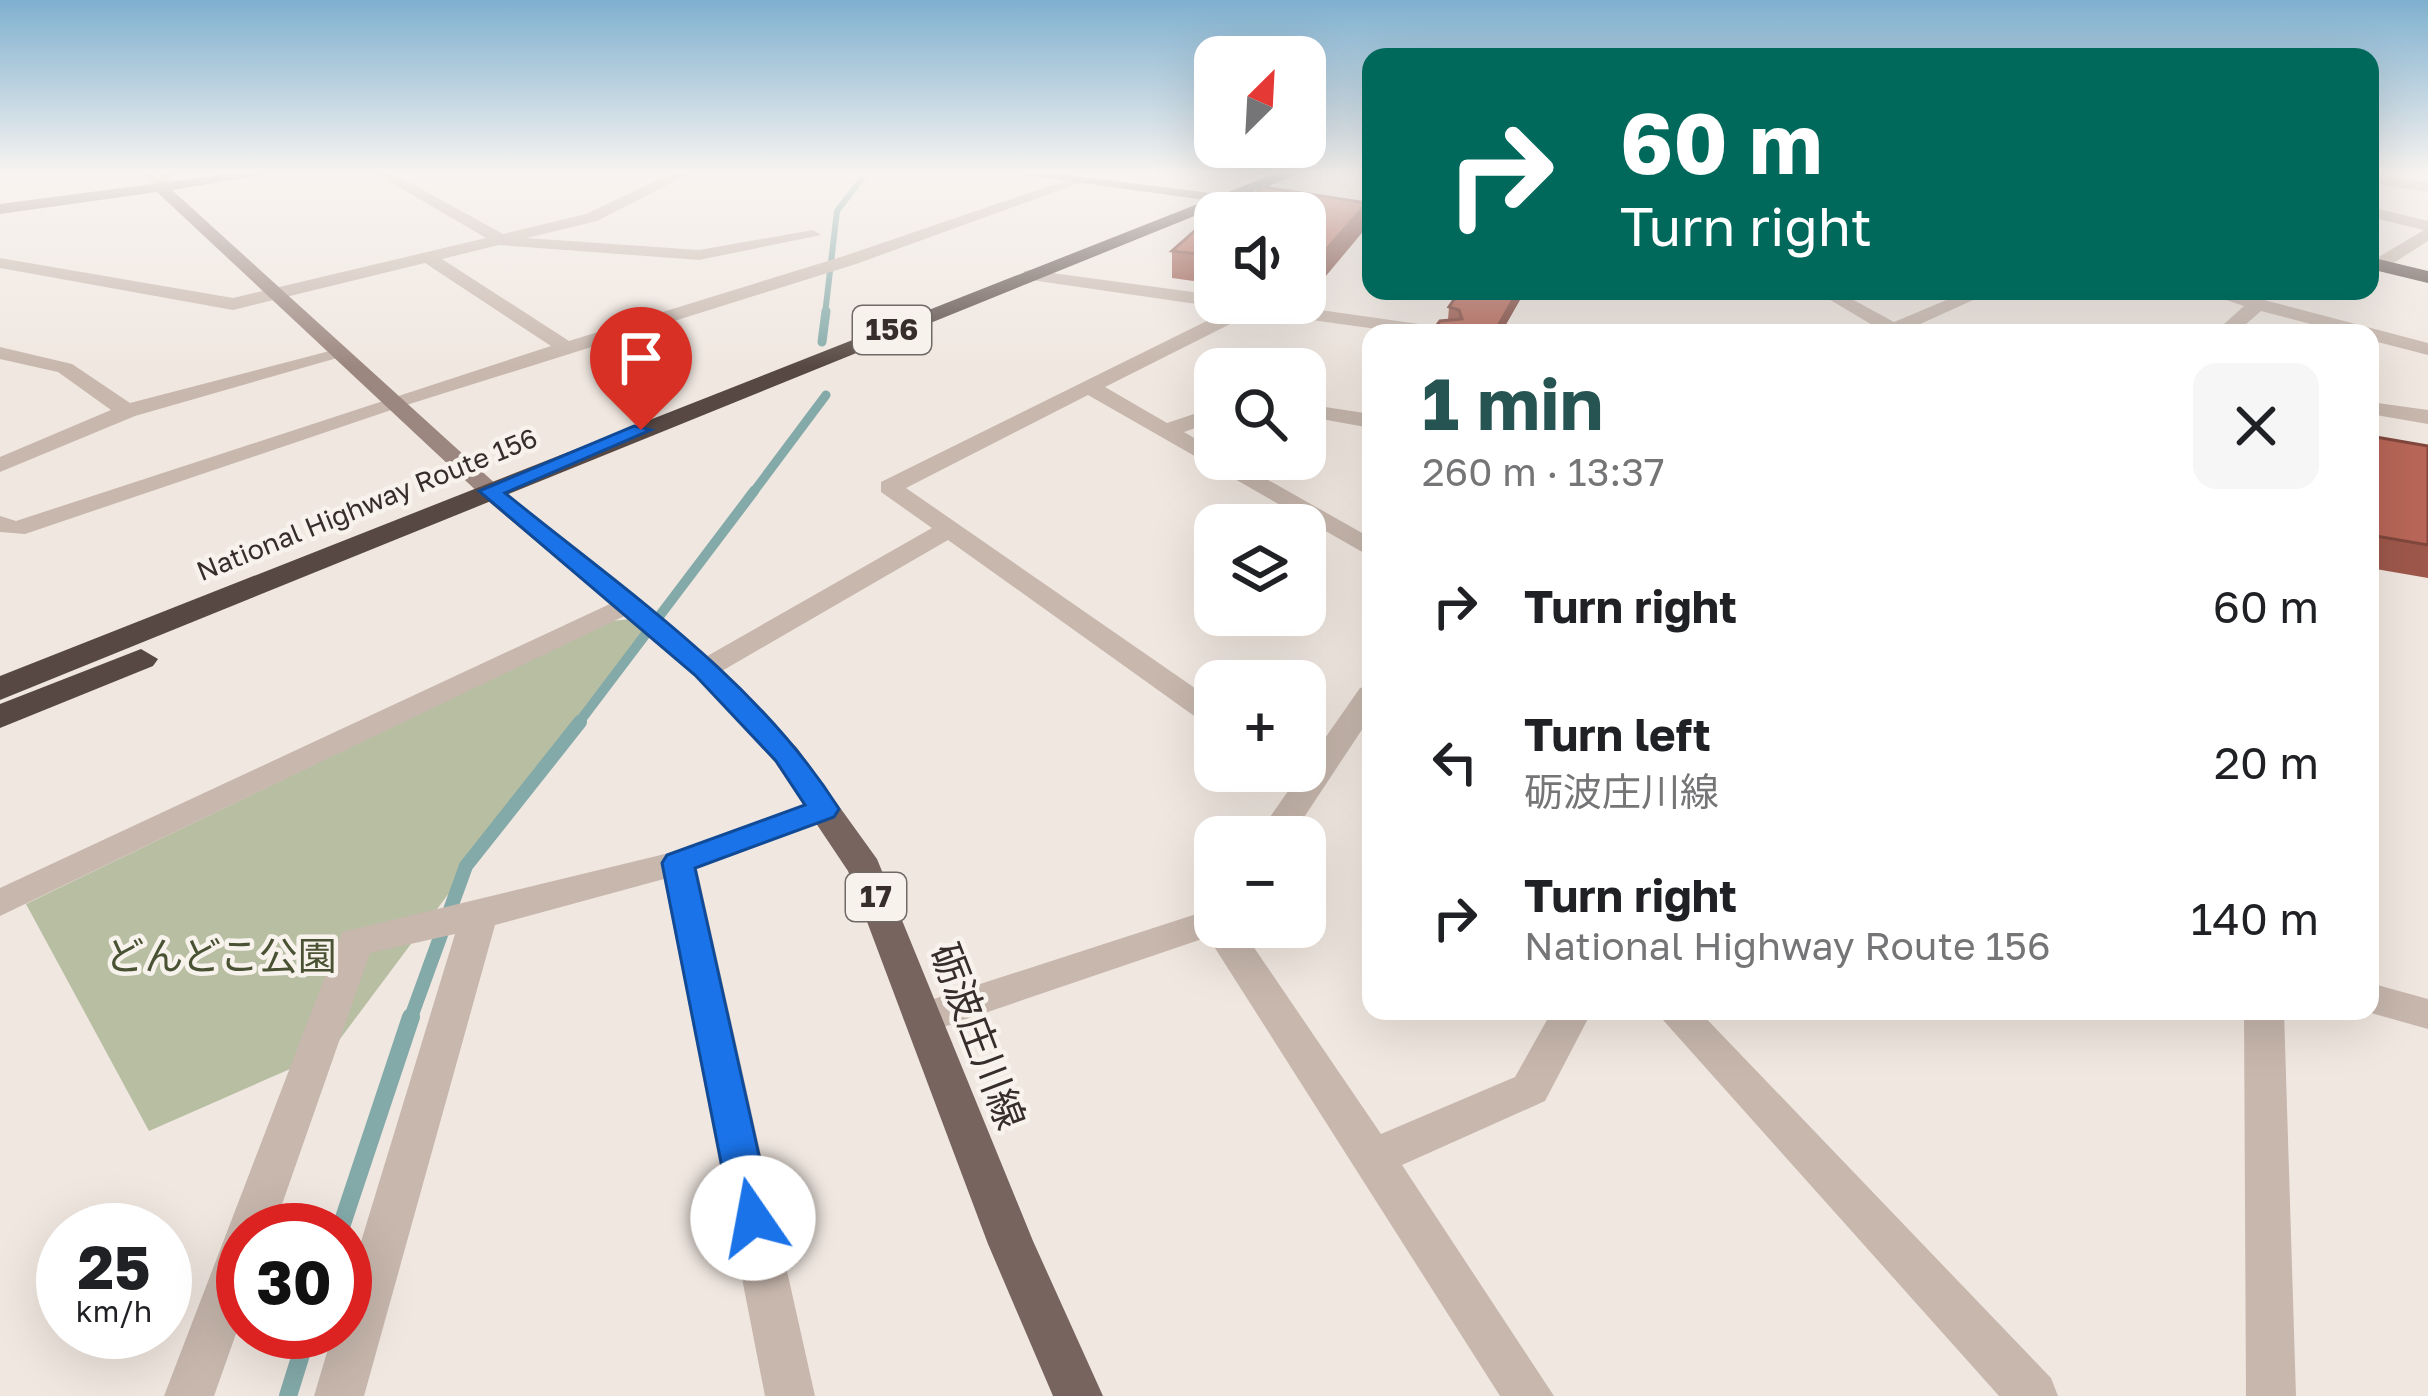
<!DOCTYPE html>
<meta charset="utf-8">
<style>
body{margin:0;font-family:"Golos Text","Noto Sans JP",sans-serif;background:#f6f6f6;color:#202124;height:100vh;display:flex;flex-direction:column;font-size:45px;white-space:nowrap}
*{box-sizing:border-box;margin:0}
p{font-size:39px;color:#757577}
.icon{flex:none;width:66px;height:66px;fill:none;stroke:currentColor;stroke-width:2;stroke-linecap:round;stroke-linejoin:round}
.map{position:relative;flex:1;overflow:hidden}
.sheet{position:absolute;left:1362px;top:324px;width:1017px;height:696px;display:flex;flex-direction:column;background:#fff;border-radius:24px;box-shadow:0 12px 48px #0002}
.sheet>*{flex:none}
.guide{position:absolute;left:1362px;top:48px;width:1017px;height:252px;border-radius:24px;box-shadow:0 12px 48px #0002;background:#00695c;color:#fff;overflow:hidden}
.needle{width:78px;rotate:24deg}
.controls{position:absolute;left:1194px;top:36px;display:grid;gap:24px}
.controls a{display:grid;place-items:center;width:132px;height:132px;border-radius:24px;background:#fff;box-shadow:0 12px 48px #0002;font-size:60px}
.speed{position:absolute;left:36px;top:1203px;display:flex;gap:24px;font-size:60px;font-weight:700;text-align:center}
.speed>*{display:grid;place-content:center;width:156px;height:156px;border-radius:50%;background:#fff;box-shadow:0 12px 48px #0002;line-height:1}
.speed small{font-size:30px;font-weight:400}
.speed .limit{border:18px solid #d22;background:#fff;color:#111}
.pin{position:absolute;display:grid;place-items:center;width:102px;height:102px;color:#fff;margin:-123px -51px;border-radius:50% 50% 50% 0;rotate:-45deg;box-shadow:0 0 12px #0007}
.pin .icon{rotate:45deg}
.me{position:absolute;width:132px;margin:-66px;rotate:348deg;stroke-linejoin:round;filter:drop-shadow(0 0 9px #0008)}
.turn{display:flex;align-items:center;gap:42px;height:252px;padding:0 60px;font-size:54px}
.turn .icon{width:156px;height:156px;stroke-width:2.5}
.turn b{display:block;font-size:84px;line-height:102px}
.round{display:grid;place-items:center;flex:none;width:126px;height:126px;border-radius:24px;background:#f6f6f6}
.overview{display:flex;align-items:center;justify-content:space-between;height:204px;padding:0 60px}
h1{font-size:72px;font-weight:700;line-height:90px;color:#255453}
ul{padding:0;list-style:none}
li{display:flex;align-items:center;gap:36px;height:156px;padding:0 60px}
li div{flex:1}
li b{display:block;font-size:45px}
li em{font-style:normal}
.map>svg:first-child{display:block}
</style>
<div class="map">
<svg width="2428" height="1396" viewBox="0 0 2428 1396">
<rect width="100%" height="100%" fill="#f0e7e0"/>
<!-- green -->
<polygon fill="#b7bea2" points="631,619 647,628 331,1051 149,1131 26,904 611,621"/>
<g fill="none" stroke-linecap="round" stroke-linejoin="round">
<!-- stream-far4 -->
<polyline stroke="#83aaa9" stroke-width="6" points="825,314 837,211 867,172"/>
<!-- stream-far3 -->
<g stroke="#83aaa9" stroke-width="9">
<polyline points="822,342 826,311"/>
<polyline points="752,494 826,395"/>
</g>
<!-- stream-far2 -->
<polyline stroke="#83aaa9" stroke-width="10" points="577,725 754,491"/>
<!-- stream-far1 -->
<polyline stroke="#83aaa9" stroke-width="14" points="410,1020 466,866 580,722"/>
<!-- stream -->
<g stroke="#83aaa9" stroke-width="18">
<polyline points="340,1230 411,1017"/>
<polyline points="288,1396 308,1332"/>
</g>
<!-- lane -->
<polygon fill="#c7b7ad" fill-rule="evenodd" points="138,172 151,172 159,180 164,172 176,172 160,191"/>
<!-- street -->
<g fill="#c7b7ad" fill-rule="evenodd">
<polygon points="373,172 390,172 503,234 586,214 674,172 692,172 597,221 527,238 699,250 813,230 821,235 699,260 499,245 442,259 569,341 844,256 1070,179 1082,182 856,264 400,407 25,534 0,532 0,516 16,521 551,346 425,263 233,310 0,268 0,258 233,298 486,238"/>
<polygon points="2370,175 2428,182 2428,192 2370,183"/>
<polygon points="2370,207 2428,221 2428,241 2384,269 2372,269 2372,261 2424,230 2370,217"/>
<polygon points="1030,270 1215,295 1215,303 1271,303 1454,329 1457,333 1406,333 1254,312 1105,387 1167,423 1215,407 1215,421 1184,432 1215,450 1215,459 1231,459 1371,538 1371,557 1088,395 906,488 1215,702 1215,725 1204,723 948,540 715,675 695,675 690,669 695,663 932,528 881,492 881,482 1231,309 1024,279 1024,271"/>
<polygon points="1815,291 1837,291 1894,322 1968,291 1993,291 1907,330 1910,333 1886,333"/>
<polygon points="2200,291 2230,291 2428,343 2428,355 2370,340 2370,333 2345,333 2261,311 2236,333 2214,333 2244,306"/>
<polygon points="0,347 72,364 130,403 341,348 351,354 135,416 0,472 0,457 111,410 58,372 0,359"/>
<polygon points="2370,402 2428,410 2428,424 2370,414"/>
<polygon points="1305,404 1371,414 1371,428 1305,416"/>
<polygon points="627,596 641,604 637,610 0,916 0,888"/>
<polygon points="1371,685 1371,716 1291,837 1256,837 1360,688"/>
<polygon points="823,798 835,801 840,809 835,817 697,869 815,1396 765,1396 664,879 495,925 364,1396 314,1396 333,1332 345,1332 345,1294 455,934 370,953 273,1230 243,1230 243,1314 214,1396 164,1396 342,932 669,853"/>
<polygon points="1215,908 1215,927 1240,927 1381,1134 1515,1077 1552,1011 1592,1011 1545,1101 1402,1165 1554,1396 1500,1396 1208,937 923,1034 909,1029 903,1018 909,1007"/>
<polygon points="2370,983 2428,999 2428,1029 2364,1011 2370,1011"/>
<polygon points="1655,1011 1699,1011 2051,1378 2058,1396 1999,1396"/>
<polygon points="2244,1011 2284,1011 2296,1396 2246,1396"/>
</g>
<!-- secondary -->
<g fill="#9b877f" fill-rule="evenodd">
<polygon points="242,172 280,172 172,190 498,486 498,496 482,496 157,192 0,214 0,204"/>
<polygon points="1004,172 1043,172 1371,213 1371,223"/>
</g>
<!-- primary -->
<polygon fill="#77645e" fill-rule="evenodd" points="490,484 715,663 797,748 877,859 1033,1241 1103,1396 1053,1396 988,1244 848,871 775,762 695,675 482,496 478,491"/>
<!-- highway -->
<g fill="#574843" fill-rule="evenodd">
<polygon points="1279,172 1303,172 0,700 0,676"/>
<polygon points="2370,257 2428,271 2428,283 2370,269"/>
<polygon points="141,649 158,659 153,666 0,728 0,704"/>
</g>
</g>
<!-- wall -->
<g fill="#9e584b">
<polygon points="1215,213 1215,284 1172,278 1172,251"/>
<polygon points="1305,213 1365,229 1309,296 1305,296"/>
<polygon points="1525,291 1501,333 1431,333 1448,320 1449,307"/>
<polygon points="2370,436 2428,446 2428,578 2370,568"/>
</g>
<!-- shaded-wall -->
<g fill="#81473d">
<polygon points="1367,203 1365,229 1309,296 1310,268"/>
<polygon points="1518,291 1525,291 1501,333 1494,333"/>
</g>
<!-- building -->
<g fill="#b86657" stroke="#81473d" stroke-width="3">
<polygon points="1264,187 1367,203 1310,268 1305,267 1305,213 1215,213 1225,204 1241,206"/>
<polygon points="1215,213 1215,256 1172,251"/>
<polygon points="1460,291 1518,291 1494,333 1431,333 1440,321 1462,319 1459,310 1449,307"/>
<polygon points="2370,436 2428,446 2428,545 2370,535"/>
</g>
<!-- sky -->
<linearGradient id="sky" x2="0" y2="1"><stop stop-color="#7fb0cf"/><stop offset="0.47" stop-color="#f8f4f1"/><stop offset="1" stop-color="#f8f4f1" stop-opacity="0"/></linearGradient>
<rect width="2428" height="367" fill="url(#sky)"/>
<!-- route -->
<path fill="#1a73e8" stroke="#114b97" stroke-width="3" d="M 634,426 L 651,430 L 505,493 C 623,589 757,679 839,809 L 834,817 L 695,868 L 773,1218 L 767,1231 L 753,1237 L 738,1231 L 732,1218 L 662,863 L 667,855 L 805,805 L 776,761 L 695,675 L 479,491 Z"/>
<g text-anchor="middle" stroke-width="9" stroke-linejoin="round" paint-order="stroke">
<!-- far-street labels -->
<g font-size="27" fill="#372e2b" stroke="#f8f2ec">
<text transform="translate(367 505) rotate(-22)" y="9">National Highway Route 156</text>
</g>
<!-- shield labels -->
<g fill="#f8f2ec" stroke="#716965" stroke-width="3">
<rect x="853" y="306" width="78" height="48" rx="9"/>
<rect x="846" y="873" width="60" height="48" rx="9"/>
</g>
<g font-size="30" font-weight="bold" fill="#372e2b">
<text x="892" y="340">156</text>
<text x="876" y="907">17</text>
</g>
<!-- near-park labels -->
<g font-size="39" fill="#495232" stroke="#f8f2ec">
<text x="221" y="970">どんどこ公園</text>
</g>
<!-- near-street labels -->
<g font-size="39" fill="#372e2b" stroke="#f8f2ec">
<text transform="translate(978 1036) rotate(69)" y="14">砺波庄川線</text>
</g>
</g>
</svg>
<div class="controls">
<a><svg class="needle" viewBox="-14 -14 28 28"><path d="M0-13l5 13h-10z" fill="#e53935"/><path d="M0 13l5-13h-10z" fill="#757577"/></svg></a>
<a><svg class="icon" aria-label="sound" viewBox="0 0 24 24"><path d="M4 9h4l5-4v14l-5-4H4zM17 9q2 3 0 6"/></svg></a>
<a><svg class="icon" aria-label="search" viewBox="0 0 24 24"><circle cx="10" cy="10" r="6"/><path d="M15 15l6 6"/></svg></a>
<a><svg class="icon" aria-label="layers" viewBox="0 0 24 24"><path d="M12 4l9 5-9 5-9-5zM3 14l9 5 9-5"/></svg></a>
<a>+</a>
<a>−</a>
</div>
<div class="speed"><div>25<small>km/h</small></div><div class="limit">30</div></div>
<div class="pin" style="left:641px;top:430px;background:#d93025"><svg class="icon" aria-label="arrive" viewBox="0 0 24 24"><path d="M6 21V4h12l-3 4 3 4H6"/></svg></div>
<svg class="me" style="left:753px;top:1218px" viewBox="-20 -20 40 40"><circle r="19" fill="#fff"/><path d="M0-13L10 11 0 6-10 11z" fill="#1a73e8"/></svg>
<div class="guide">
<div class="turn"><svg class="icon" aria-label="right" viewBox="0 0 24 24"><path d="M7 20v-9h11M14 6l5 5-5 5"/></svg><div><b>60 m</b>Turn right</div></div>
</div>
<section class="sheet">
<div class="overview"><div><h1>1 min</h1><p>260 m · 13:37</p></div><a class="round"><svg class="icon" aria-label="close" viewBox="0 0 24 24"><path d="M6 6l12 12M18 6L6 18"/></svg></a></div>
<ul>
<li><svg class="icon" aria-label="right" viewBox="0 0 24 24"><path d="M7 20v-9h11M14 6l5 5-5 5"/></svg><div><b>Turn right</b></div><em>60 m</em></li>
<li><svg class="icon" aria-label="left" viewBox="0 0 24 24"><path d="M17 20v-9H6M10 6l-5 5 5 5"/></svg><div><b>Turn left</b><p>砺波庄川線</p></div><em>20 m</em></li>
<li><svg class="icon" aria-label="right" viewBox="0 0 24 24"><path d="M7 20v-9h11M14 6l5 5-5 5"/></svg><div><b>Turn right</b><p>National Highway Route 156</p></div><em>140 m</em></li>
</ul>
</section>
</div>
